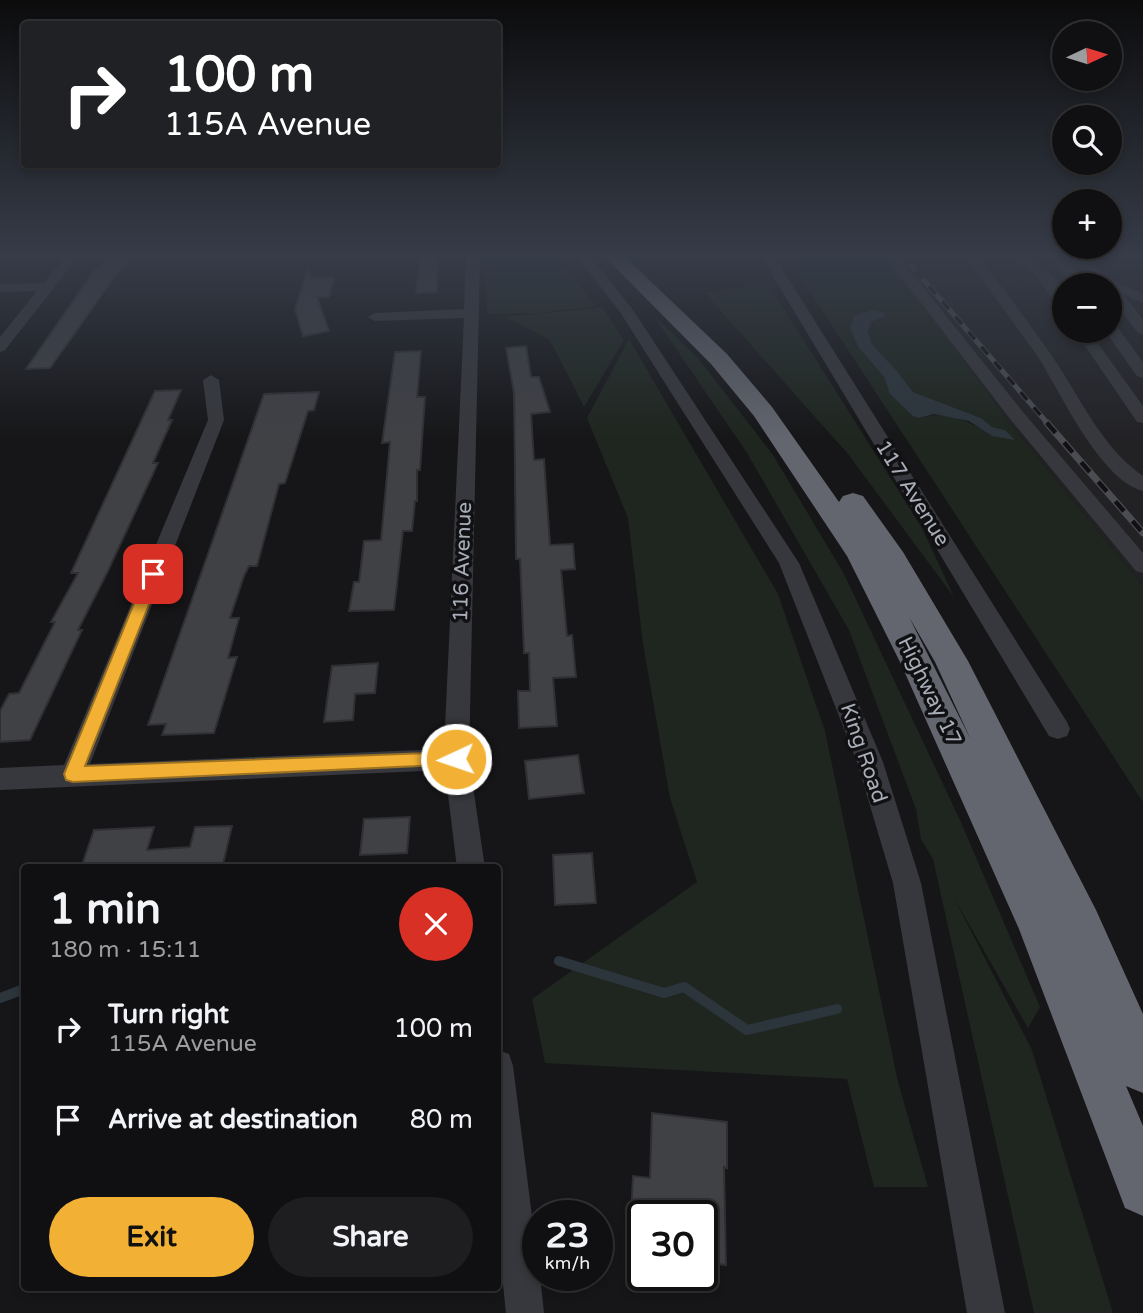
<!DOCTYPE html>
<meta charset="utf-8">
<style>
body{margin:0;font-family:"Varela Round",sans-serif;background:#1e1e20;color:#f1f3f6;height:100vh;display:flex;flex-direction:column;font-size:26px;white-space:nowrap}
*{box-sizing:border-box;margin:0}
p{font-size:23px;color:#9c9d9f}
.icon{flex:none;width:38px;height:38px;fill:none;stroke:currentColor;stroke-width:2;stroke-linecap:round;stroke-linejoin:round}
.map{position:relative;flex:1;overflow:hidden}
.panel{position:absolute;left:21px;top:864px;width:480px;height:427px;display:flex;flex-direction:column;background:#101012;border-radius:7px;box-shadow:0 4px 10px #0003,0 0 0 2px #303032}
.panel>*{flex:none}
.hud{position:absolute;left:21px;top:21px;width:480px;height:147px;border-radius:7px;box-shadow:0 4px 10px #0003,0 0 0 2px #303032;background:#202124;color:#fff;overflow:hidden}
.needle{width:46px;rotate:86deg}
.controls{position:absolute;left:1052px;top:21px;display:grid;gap:14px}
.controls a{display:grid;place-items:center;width:70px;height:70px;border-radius:50%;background:#101012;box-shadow:0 4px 10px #0003,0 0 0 2px #303032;font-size:35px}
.speed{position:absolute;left:522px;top:1200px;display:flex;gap:14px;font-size:35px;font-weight:700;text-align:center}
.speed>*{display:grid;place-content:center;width:91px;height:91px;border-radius:50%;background:#101012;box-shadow:0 4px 10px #0003,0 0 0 2px #303032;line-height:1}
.speed small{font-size:18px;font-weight:400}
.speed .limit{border:4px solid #111;border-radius:10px;background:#fff;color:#111}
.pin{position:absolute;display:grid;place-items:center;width:60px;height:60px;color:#fff;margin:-30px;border-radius:14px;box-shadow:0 4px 10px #0006}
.me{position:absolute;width:77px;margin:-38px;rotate:267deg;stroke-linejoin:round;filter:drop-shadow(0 0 5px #0008)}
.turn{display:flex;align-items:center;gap:24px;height:147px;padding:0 28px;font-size:32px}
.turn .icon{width:91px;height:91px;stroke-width:2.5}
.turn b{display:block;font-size:49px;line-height:60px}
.round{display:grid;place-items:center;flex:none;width:74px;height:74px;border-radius:37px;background:#1e1e20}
.summary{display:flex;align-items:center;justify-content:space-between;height:119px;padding:0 28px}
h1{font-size:42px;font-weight:800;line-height:52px}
.action{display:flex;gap:14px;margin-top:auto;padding:14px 28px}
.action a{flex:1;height:80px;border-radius:42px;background:#f2b134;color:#111;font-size:28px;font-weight:800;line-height:80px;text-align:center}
.action a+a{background:#1e1e20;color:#f1f3f6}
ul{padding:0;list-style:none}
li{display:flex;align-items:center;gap:21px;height:91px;padding:0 28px}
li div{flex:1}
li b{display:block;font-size:26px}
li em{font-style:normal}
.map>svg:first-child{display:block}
</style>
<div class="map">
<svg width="1143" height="1313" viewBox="0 0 1143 1313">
<rect width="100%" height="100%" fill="#161618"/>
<!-- built -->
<path fill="#222225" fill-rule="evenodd" d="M 886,256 L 1143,256 L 1143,586 L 1008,421 L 915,291 ZM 1064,285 L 1110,285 L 1110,331 L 1064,331 Z"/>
<!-- green -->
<g fill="#1e261f" fill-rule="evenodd">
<polygon points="485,256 555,256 596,306 540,313 487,314"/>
<path d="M 886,256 L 915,291 L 1008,421 L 1143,586 L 1143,802 L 792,264 ZM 872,310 L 884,317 L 871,322 L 868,332 L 872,344 L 897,371 L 913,392 L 981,418 L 992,427 L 1005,430 L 992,436 C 970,421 946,410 919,418 L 890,394 L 884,377 L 859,348 Z"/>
<polygon points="769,285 922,528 954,597 848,454 704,292"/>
<polygon points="602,307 624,340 584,407 550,340 506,317"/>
<polygon points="653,315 698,358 773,455 844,574 960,820 1040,1007 1028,1028 954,898 1032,1050 1113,1313 1034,1313 933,859 921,839 916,809 849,630 747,453"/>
<polygon points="629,339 778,594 825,731 898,1082 928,1187 874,1187 847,1079 545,1063 532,999 697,882 670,798 643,644 628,518 587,418"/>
</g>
<!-- water -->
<polygon fill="#2c353c" points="872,310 886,313 884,317 871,322 868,332 872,344 897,371 913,392 981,418 992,427 1005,430 1015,440 992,436 969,421 934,414 919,418 913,416 890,394 884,377 859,348 850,328 854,316"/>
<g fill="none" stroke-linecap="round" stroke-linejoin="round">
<!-- stream -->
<g stroke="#2c353c" stroke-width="10">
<polyline points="559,961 664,993 684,987 747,1030 837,1009"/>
<polyline points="0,998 24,989"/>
</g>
</g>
<!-- building -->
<g fill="#404145" stroke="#303034" stroke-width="2">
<polygon points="110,256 133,257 118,272 50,368 26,369 94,271"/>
<polygon points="438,257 437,292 416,293 420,258"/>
<polygon points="308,269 311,278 334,277 329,297 317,297 329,331 303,336 295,309"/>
<polygon points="526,346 531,377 539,377 550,412 531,414 534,460 544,459 550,545 573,544 575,569 561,570 567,636 572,635 576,677 553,678 557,726 519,728 518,691 530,691 529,653 524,653 520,559 516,559 514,393 506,348"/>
<polygon points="421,351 417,397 425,397 420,470 417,470 417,501 415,501 412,531 403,531 394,610 349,611 354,582 359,582 364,541 381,540 390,442 382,443 395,352"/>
<polygon points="181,390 168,420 172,420 153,463 158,463 108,571 78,630 82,630 30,740 0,742 0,711 9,694 19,693 55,622 51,622 78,573 71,573 155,391"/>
<polygon points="319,392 314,410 308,411 285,483 279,484 257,566 249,566 244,576 230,618 239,618 228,658 237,657 214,733 162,735 166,724 148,725 264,394"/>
<polygon points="378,663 375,693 355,694 353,720 324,722 332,666"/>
<polygon points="578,755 584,793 529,799 525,761"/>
<polygon points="410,817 407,853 360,855 364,819"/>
<polygon points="232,826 222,868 172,868 173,865 81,868 94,830 154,827 147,850 190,847 195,827"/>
<polygon points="592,853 596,903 555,905 553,855"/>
<polygon points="652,1113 727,1122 727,1168 724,1167 726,1265 702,1262 702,1216 631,1214 633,1176 650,1178"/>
</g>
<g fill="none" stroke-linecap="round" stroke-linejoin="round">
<!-- minor -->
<g fill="#37383d" fill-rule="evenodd">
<polygon points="66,256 79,256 5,350 0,352 0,337 37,291 0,292 0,284 44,283"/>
<polygon points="466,256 480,256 469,759 485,868 457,868 445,770 0,790 0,768 64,765 208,420 203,380 211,375 219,380 224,420 90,764 444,749 464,318 375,321 368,317 375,313 464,309"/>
<polygon points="577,256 590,256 633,310 799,563 883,762 921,883 1005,1313 967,1313 893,883 857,762 779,563 620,312"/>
<polygon points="761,256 774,256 1067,722 1070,729 1067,736 1058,739 1049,736"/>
<polygon points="885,256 898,256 1023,412 1143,553 1143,573 1136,571 1011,420"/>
<path d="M 966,256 L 979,256 C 1003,290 1029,322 1052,356 C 1081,398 1101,447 1143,476 L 1143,491 C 1100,480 1061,393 1038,357 C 1014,323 989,290 966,256 Z"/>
<path d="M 1006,256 C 1036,256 1064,277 1064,309 L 1059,308 L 1033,272 Z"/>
<path d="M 1051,256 C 1078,256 1086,260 1107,276 C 1117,283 1132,288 1143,294 L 1143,303 L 1123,294 L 1143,320 L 1143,334 L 1138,333 L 1110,296 L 1110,285 L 1104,285 L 1087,271 L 1070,264 L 1086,285 L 1072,285 Z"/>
<polygon points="1110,323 1115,324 1143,362 1143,378 1137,376 1105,331 1110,331"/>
<polygon points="1075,331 1089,331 1143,406 1143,423 1137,422"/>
<polygon points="497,1050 509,1054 513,1066 537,1256 537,1276 540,1276 544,1313 506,1313 497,1228"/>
</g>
<!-- highway -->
<path fill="#63666e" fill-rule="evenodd" d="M 604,256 L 624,256 L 727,354 L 772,407 L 839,502 L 843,496 L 853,493 L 863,496 L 903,552 L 968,661 L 1096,910 L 1143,1014 L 1143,1093 L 1126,1086 L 1143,1126 L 1143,1216 L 1125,1208 L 1019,929 L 901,664 L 847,556 L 754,416 L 711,364 ZM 909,617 L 935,662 L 971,740 Z"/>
<defs>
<g id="rail-far1">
<polyline points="903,256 1049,425"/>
<polyline points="1137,256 1143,260"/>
</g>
<polyline id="rail" points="1047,423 1143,533"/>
</defs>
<!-- rail-far1 casing -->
<use href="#rail-far1" stroke="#4a4c52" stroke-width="5"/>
<!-- rail casing -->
<use href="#rail" stroke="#4a4c52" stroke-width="7"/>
<!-- rail-far1 -->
<use href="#rail-far1" stroke="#111113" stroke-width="3.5" stroke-dasharray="10" stroke-linecap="butt"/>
<!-- rail -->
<use href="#rail" stroke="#111113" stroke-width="4.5" stroke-dasharray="13" stroke-linecap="butt"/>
</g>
<!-- sky -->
<linearGradient id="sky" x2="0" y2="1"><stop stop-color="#0c0c0d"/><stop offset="0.58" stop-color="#363c48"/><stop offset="1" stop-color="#363c48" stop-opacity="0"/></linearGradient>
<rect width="1143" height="440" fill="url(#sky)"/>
<!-- route -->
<polygon fill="#f2b134" stroke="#9d7322" stroke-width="2" points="153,569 161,574 85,766 456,752 462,754 465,759 462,764 73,782 66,780 64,774 146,574"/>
<g text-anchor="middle" stroke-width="7" stroke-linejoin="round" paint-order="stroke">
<!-- street labels -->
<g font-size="21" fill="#a8adb8" stroke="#111113">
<text transform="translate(913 493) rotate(58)" y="7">117 Avenue</text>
<text transform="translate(462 562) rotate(-88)" y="7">116 Avenue</text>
<text transform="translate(930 691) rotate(64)" y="7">Highway 17</text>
<text transform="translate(864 753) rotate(71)" y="7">King Road</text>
</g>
</g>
</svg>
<div class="controls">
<a><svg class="needle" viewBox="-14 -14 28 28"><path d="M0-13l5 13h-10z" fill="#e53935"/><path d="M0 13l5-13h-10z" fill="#9c9d9f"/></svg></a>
<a><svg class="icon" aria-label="search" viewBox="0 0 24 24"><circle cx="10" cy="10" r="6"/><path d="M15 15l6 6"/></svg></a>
<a>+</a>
<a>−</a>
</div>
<div class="speed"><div>23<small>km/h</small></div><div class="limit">30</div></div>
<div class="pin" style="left:153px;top:574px;background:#d93025"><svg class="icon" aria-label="arrive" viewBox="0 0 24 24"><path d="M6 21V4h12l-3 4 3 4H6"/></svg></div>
<svg class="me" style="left:456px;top:759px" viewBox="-20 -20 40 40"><circle r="17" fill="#f2b134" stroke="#fff" stroke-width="3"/><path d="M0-11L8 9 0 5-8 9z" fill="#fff"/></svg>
<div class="hud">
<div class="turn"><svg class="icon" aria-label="right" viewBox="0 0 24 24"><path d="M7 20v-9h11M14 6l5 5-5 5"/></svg><div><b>100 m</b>115A Avenue</div></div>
</div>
<section class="panel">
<div class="summary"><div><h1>1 min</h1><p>180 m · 15:11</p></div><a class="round" style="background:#d93025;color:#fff"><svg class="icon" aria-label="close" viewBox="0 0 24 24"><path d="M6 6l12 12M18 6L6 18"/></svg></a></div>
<ul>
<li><svg class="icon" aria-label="right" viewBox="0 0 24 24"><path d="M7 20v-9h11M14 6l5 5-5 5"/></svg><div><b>Turn right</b><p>115A Avenue</p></div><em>100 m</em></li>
<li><svg class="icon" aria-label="arrive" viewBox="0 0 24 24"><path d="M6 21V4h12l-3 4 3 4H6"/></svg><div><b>Arrive at destination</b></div><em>80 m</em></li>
</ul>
<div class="action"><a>Exit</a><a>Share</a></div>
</section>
</div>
